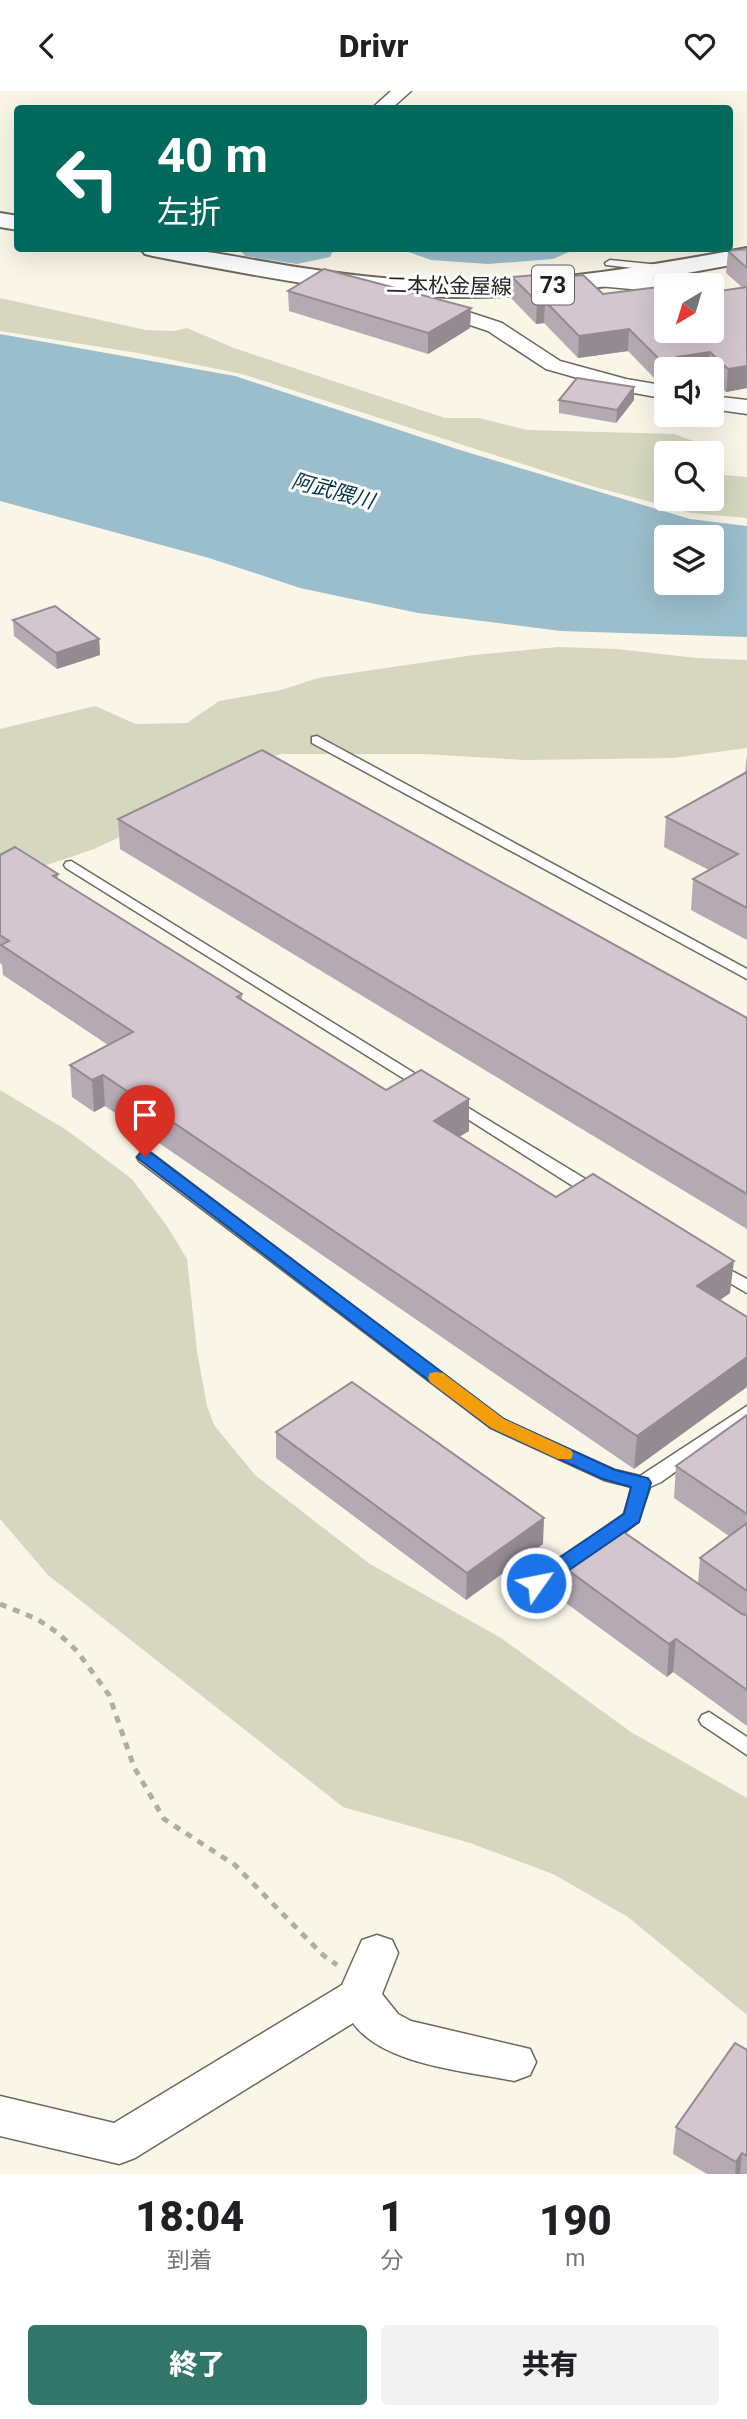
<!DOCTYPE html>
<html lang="ja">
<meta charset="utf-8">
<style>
body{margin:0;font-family:Roboto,"Noto Sans JP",sans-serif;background:#f2f2f2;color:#202124;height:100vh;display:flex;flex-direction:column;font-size:26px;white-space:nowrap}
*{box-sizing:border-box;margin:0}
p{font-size:23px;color:#757577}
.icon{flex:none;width:38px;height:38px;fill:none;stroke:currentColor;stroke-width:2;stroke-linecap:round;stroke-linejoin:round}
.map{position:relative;height:2083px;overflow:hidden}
.side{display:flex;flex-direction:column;background:#fff;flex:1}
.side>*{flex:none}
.hud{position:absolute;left:14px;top:14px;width:719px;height:147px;border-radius:7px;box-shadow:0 7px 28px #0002;background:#00695c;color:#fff;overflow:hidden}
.needle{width:46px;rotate:218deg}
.tools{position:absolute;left:654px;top:182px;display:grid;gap:14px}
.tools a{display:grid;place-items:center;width:70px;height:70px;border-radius:7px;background:#fff;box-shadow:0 7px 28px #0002;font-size:35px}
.pin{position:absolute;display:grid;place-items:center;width:60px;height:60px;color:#fff;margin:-72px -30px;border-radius:50% 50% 50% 0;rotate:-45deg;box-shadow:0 0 7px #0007}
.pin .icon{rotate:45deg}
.me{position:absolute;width:77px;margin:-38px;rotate:57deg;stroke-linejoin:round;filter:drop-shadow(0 0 5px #0008)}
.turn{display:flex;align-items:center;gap:24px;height:147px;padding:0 28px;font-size:32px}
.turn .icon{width:91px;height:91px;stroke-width:2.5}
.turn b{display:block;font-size:49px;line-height:60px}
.eta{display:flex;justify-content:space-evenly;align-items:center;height:119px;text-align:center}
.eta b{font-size:42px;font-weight:800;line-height:49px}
.cta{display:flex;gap:14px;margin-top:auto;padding:14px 28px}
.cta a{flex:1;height:80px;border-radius:7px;background:#327669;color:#fff;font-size:28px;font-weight:800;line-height:80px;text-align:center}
.cta a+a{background:#f2f2f2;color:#202124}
header{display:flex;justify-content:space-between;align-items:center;height:91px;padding:0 28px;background:#fff;font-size:32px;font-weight:800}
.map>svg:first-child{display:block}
</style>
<header><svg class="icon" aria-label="back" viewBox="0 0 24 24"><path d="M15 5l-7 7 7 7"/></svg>Drivr<svg class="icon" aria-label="heart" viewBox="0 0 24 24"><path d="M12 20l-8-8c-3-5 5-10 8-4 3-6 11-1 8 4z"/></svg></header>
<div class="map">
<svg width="747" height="2083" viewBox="0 0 747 2083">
<rect width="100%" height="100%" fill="#f9f5e7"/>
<!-- green -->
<g fill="#d5d8bf">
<polygon points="0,207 146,239 174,240 187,237 234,257 445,327 479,327 527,339 674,343 699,352 701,362 667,362 667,408 712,408 712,374 724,384 747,386 747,427 691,422 588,394 242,283 138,262 0,240"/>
<polygon points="558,556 617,558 697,567 747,569 747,657 673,667 523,669 424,663 281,663 217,681 169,723 94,758 0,790 0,638 95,615 136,633 187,632 219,610 281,599 318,587 474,564"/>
<polygon points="0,999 68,1040 132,1088 169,1138 187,1168 197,1260 207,1315 214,1334 255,1384 370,1473 501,1547 631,1641 747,1707 747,1924 628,1826 553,1783 470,1752 343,1716 48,1484 0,1428"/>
</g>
<!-- water -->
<g fill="#9bbecc" fill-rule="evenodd">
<polygon points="239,158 334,158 330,166 297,173 245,165"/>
<polygon points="400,158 576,158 553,168 488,173 431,169"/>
<path d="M 0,243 L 235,285 L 460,359 L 690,428 L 747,435 L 747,546 L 561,540 L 418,522 L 300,497 L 209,467 L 0,410 ZM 667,446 L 712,446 L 712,492 L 667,492 Z"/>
</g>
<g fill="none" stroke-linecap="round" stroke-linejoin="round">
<defs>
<g id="lane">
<polygon points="610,169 660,174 665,177 660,180 606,174 605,172"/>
<polygon points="317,645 747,878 747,888 312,652 312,646"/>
<polygon points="71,770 432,993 435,996 427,1001 422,999 66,777 64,774 66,771"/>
<polygon points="452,1007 602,1098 604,1102 596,1107 590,1106 447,1015 444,1012 447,1009"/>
<polygon points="145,1061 151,1062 503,1329 615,1379 640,1385 747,1315 747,1330 661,1391 650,1396 638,1431 607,1455 593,1455 591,1450 593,1445 624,1423 632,1396 604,1389 491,1337 139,1070 137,1066"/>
<polygon points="713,1170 747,1188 747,1202 707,1179 705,1175 707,1171"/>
<polygon points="578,1457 585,1459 587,1464 585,1469 543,1497 536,1499 529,1497 527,1492 529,1487"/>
<polygon points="709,1621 747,1646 747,1664 702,1634 699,1629 702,1624"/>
</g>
<g id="street">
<polygon points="391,0 411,0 391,18 371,18"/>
<polygon points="594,184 653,188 660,190 663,194 660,198 653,200 587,194 584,190 587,186"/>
<polygon points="429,208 502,232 560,270 626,288 667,295 667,308 623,300 546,278 488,240 422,218 419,214 422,210"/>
<polygon points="712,305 747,309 747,323 712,318"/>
<path d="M 377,1844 L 392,1849 L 398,1862 L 382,1903 L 398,1923 L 411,1930 L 530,1958 L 536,1971 L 530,1984 L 514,1990 C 466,1980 383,1974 353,1932 L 135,2067 L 119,2073 L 0,2045 L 0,2005 L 114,2032 L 342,1894 L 362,1849 Z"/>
</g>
<g id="primary">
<polygon points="0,122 18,125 18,139 0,136"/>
<path d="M 747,157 L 747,171 C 651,189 555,207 458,206 C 355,205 253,184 153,165 L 145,163 L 141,158 C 185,154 229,165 272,172 C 318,180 363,186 409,189 C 523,198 636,177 747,157 Z"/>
</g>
</defs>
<!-- lane casing -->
<use href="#lane" stroke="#6d695d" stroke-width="3"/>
<!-- street casing -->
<use href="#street" stroke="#6d695d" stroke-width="3"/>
<!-- primary casing -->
<use href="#primary" stroke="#6d695d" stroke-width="4"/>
<!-- path -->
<polyline stroke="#b0ada2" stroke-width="5" stroke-dasharray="7 7" stroke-linecap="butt" points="0,1513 37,1528 58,1542 77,1560 109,1604 134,1676 164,1728 235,1774 323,1864 337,1874"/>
<!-- lane -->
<use href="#lane" fill="#fff" fill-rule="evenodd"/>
<!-- street -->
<use href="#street" fill="#fff" fill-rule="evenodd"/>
<!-- primary -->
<use href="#primary" fill="#fff" fill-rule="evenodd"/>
</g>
<!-- wall -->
<g fill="#b5aab2">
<polygon points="747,158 747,297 726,301 712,287 712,278 667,278 667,294 658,291 628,260 578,267 544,232 536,233 511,207 512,186 575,185 603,203 667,240 743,197 726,182 728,160"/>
<polygon points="288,200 471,217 470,237 428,263 289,220"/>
<polygon points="559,309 634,309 616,332 559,322"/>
<polygon points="13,529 99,548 100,564 57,578 14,545"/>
<polygon points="747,663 747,849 691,819 693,788 709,779 664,756 666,726 745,682"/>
<polygon points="118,728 747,927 747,1138 120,758"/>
<polygon points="0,764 58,783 58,788 242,903 242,909 386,999 469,1008 469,1040 459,1046 556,1106 730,1202 720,1209 634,1378 105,1015 94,1021 72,1006 70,974 108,954 3,884 2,874 0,872"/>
<polygon points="747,1324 747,1635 673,1581 667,1586 559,1507 561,1474 698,1492 700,1467 729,1445 674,1407 676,1375"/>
<polygon points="276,1341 543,1453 466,1509 276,1367"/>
<polygon points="747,1959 747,2083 707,2083 673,2063 676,2036"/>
</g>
<!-- shaded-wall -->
<g fill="#948b91">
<polygon points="545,210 544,232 536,233 537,211"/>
<polygon points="471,217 470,237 428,263 428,242"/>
<polygon points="629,238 628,260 578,267 579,245"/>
<polygon points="710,261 709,278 671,278 671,273 677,266"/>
<polygon points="747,275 747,297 726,301 728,278"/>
<polygon points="634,296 634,309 616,332 617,319"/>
<polygon points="99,548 100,564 57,578 56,562"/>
<polygon points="103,984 105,1015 94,1021 92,989"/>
<polygon points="469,1008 469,1040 433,1061 434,1030"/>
<polygon points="734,1170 730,1202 694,1227 697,1195"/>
<polygon points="747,1266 747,1296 634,1378 637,1345"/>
<polygon points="544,1427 543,1453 466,1509 467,1482"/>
<polygon points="676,1548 673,1581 667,1586 669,1553"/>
<polygon points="742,2062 740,2083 735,2083 736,2071"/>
</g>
<!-- building -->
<g fill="#d3c6cf" stroke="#948b91" stroke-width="2">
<polygon points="747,158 747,177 728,160"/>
<polygon points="324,178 471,217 428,242 288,200"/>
<polygon points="571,181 575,185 583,184 603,203 667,195 667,240 712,240 712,201 747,196 747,275 728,278 710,261 677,266 671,273 660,269 629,238 579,245 545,210 537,211 512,186"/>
<polygon points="577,287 634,296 617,319 559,309"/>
<polygon points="55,515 99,548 56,562 13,529"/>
<polygon points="262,659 747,927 747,1103 118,728"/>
<polygon points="747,681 747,817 693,788 738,763 666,726"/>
<polygon points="15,756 58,783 53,785 242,903 237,906 386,999 421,979 469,1008 434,1030 556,1106 593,1083 734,1170 697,1195 747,1226 747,1266 637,1345 103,984 92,989 70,974 133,941 1,854 9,850 0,844 0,764"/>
<polygon points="352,1291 544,1427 467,1482 276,1341"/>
<polygon points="747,1324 747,1423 676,1375"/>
<polygon points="747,1432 747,1500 700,1467"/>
<polygon points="615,1435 742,1523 747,1524 747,1599 676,1548 669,1553 561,1474"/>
<polygon points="735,1952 747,1959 747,2065 742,2062 736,2071 676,2036"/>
</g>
<!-- route -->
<polygon fill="#1a73e8" stroke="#114b97" stroke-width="2" points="145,1061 151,1062 504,1328 615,1379 648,1387 651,1392 639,1431 543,1497 529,1497 527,1492 529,1487 624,1423 631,1396 603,1388 491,1337 140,1069 137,1066 140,1062"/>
<!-- slow -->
<polygon fill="#f59e0b" points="436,1281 443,1282 504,1328 571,1359 573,1363 571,1368 558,1368 491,1337 430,1291 428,1287 430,1282"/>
<g text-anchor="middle" stroke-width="6" stroke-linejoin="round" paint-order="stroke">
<!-- far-street labels -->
<g font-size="21" fill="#25231e" stroke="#fff">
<text transform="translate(449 195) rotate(1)" y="7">二本松金屋線</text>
</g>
<!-- far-water labels -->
<g font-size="21" font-style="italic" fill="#013646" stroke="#fff">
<text transform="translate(333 400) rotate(15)" y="7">阿武隈川</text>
</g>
<!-- shield labels -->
<rect fill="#fff" stroke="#666562" stroke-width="2" x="532" y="174.5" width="42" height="39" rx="5"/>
<g font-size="23" font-weight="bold" fill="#25231e">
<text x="553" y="202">73</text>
</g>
</g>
</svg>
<div class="tools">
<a><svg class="needle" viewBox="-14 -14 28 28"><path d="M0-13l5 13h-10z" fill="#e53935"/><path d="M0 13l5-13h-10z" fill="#757577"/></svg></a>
<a><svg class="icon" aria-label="sound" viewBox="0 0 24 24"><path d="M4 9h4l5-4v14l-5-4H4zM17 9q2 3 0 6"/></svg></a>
<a><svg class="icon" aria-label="search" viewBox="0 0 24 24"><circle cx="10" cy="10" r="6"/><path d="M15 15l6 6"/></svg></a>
<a><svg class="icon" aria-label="layers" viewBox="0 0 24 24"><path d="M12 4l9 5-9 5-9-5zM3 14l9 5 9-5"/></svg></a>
</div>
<div class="pin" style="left:145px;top:1066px;background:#d93025"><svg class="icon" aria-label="arrive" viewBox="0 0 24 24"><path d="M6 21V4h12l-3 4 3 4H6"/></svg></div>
<svg class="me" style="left:536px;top:1492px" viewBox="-20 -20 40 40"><circle r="17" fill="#1a73e8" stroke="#fff" stroke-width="3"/><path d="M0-11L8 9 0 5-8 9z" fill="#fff"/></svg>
<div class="hud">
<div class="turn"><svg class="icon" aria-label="left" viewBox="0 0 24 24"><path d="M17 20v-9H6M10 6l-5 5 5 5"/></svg><div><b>40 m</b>左折</div></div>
</div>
</div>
<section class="side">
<div class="eta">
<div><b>18:04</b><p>到着</p></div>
<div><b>1</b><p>分</p></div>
<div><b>190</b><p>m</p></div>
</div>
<div class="cta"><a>終了</a><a>共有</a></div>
</section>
